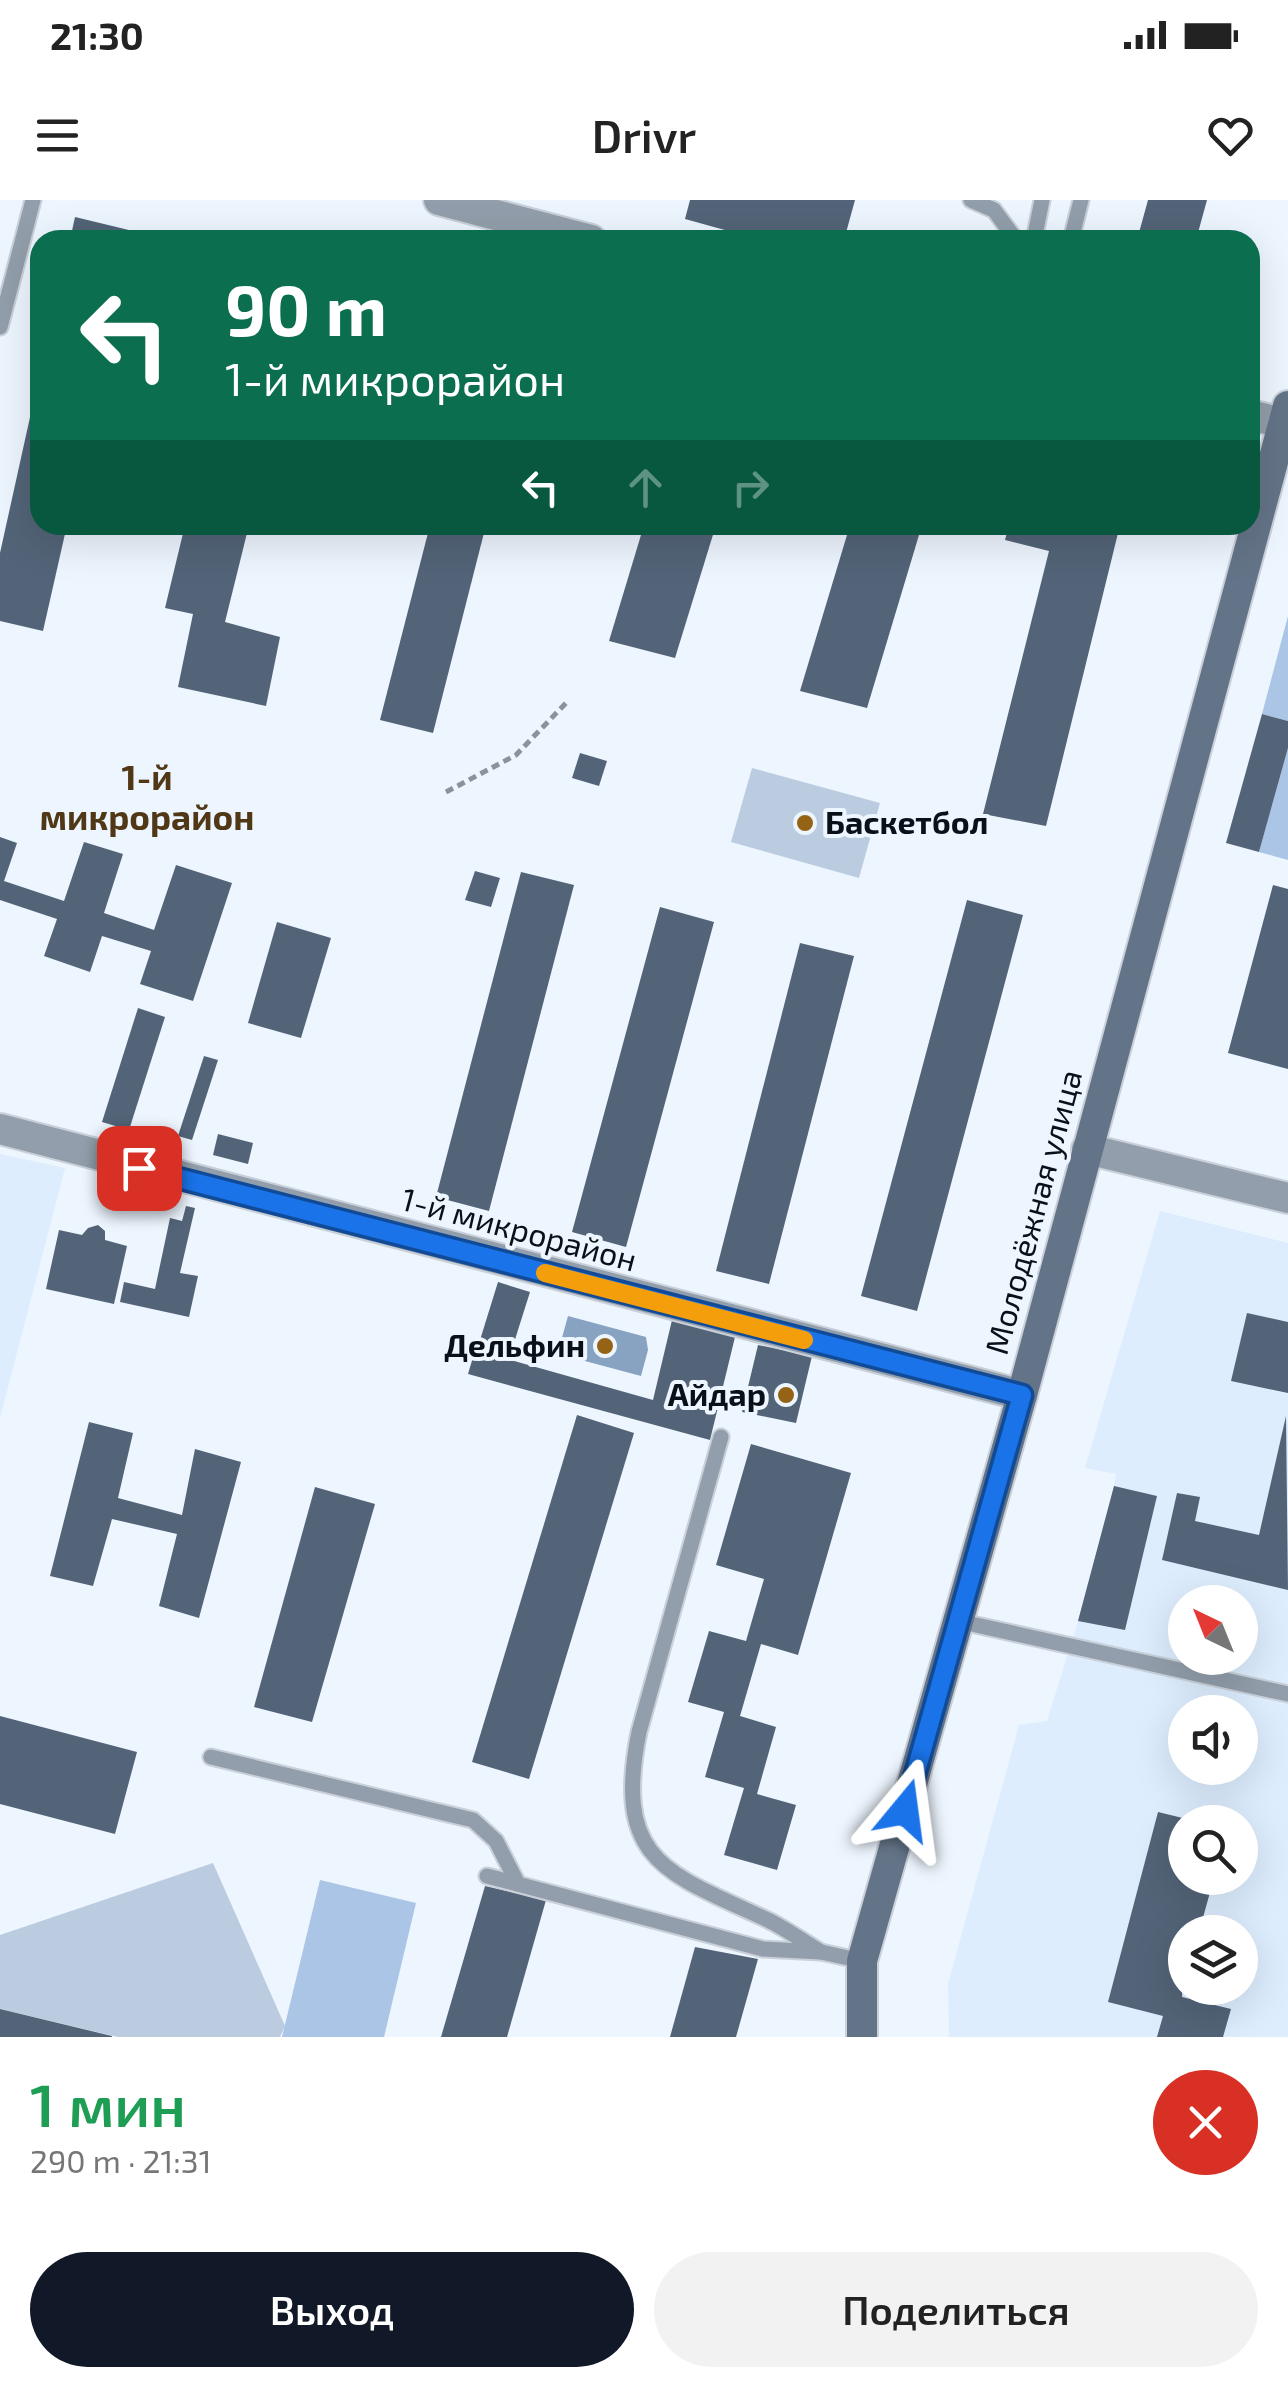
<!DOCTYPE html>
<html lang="ru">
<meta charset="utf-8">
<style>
body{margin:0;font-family:"Exo 2",sans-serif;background:#f2f2f2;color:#222;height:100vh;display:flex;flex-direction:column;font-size:38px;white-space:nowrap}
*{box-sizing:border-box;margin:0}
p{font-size:32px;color:#767676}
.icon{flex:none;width:55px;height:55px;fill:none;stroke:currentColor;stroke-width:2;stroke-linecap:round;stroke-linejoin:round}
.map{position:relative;height:1837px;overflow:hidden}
.sheet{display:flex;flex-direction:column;background:#fff;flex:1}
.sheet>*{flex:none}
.hud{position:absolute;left:30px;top:30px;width:1230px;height:305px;border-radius:30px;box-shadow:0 10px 40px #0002;background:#0b6e4f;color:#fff;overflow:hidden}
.needle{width:65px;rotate:317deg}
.fabs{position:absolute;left:1168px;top:1385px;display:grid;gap:20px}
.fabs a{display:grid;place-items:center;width:90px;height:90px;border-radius:50%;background:#fff;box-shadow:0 10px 40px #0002;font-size:50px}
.pin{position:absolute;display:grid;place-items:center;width:85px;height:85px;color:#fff;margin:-42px;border-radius:20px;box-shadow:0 5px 15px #0006}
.me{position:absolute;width:110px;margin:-55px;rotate:16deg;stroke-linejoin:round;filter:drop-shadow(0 0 8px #0008)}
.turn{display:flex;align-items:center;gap:35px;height:210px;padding:0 30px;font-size:45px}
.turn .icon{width:130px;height:130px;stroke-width:2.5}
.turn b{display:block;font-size:70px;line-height:85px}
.lanes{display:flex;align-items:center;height:95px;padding:0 30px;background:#0003;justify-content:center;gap:50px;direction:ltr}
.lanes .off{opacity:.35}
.round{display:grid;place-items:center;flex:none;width:105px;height:105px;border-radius:52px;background:#f2f2f2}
.overview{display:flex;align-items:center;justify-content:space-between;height:170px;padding:0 30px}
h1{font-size:60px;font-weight:600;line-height:75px;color:#1e9e55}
.primary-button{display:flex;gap:20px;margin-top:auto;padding:20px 30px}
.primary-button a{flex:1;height:115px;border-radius:60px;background:#111827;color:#fff;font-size:40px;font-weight:600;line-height:115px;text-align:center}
.primary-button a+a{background:#f2f2f2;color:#222}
.status{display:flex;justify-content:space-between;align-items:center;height:70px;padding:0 50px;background:#fff;direction:ltr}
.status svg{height:28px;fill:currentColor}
header{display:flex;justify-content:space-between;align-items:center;height:130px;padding:0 30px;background:#fff;font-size:45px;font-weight:600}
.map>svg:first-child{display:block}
</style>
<div class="status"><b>21:30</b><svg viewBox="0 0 49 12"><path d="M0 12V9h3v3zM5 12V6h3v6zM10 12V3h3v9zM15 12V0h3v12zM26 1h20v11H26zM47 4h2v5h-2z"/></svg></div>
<header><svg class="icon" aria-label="menu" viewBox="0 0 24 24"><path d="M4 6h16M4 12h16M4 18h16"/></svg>Drivr<svg class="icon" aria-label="heart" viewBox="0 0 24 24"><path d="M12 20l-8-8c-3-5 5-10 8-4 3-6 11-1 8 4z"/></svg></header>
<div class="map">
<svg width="1288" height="1837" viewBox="0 0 1288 1837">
<rect width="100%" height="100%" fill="#edf5fe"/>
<!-- built -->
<g fill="#ddedfe" fill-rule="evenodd">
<polygon points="0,954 65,968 0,1218"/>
<path d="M 1160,1011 L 1288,1043 L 1288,1837 L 949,1837 L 948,1784 L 1019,1525 L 1047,1521 L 1078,1421 L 1114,1286 L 1116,1274 L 1085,1268 ZM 1185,1402 L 1240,1402 L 1240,1458 L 1185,1458 ZM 1185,1512 L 1240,1512 L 1240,1568 L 1185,1568 ZM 1185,1622 L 1240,1622 L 1240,1678 L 1185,1678 ZM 1185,1732 L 1240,1732 L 1240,1788 L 1185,1788 Z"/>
</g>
<!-- green -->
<g fill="#bbcce0">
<polygon points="752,568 880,603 859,678 731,642"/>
<polygon points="213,1663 285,1826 280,1837 118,1837 0,1809 0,1735"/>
</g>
<!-- forest -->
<g fill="#aac5e5">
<polygon points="1288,416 1288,521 1262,514"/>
<polygon points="1288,548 1288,660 1259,652"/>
<polygon points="320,1680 416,1703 384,1837 282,1837"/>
</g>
<!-- water -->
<polygon fill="#88a3c1" points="568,1116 646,1137 648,1150 641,1176 585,1161 560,1145"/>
<!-- building -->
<g fill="#536478">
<polygon points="690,0 855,0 844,40 761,40 685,19"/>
<polygon points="1148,0 1207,0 1196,40 1137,40"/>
<polygon points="75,17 133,31 131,40 70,40"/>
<polygon points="38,181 40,325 67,325 43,431 0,421 0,353"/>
<polygon points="185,325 249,325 225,422 280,437 266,506 178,487 193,414 165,408"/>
<polygon points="430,325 486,325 433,533 380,520"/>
<polygon points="644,325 716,325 675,458 609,441"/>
<polygon points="850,325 922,325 867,508 800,491"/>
<polygon points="1009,325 1120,325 1046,626 983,614 1049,351 1005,340"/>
<polygon points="1262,514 1288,521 1288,548 1259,652 1226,643"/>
<polygon points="580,553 607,561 599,586 572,578"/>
<polygon points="0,637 17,643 4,681 64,701 84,642 123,654 104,713 154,730 176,665 232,683 193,801 140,784 151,751 102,736 90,772 44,756 57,719 0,700"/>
<polygon points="475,671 500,678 491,707 465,700"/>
<polygon points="521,672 574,685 489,1011 436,997"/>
<polygon points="1273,685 1288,689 1288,869 1228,853"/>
<polygon points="967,700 1023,715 917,1111 861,1096"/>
<polygon points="660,707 714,722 626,1047 572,1032"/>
<polygon points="277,722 331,738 301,838 248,823"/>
<polygon points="800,743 854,756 769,1084 716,1071"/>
<polygon points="138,808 165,817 129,930 102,922"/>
<polygon points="204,856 218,860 192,940 178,936"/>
<polygon points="218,934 253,943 248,964 213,955"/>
<polygon points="186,1006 195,1008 180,1073 198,1076 189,1117 120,1102 124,1082 155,1089 170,1018 182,1021"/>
<polygon points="98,1025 105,1031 105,1040 127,1046 114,1104 46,1089 59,1030 82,1035 88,1028"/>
<polygon points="498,1082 530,1092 512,1149 480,1140"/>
<polygon points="1247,1113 1288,1122 1288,1193 1231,1181"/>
<polygon points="672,1120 735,1137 710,1240 468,1174 475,1150 653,1200"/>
<polygon points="758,1145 812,1156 796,1223 742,1212"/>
<polygon points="577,1215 634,1233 529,1579 472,1562"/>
<polygon points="1286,1216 1288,1390 1162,1360 1177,1293 1200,1297 1195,1321 1259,1335"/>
<polygon points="89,1222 133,1233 118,1298 182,1315 195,1249 241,1262 199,1418 159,1406 177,1334 112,1319 93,1386 50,1376"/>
<polygon points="751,1244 851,1273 798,1455 761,1444 740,1516 776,1527 757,1594 796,1605 777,1670 724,1655 744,1588 705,1577 724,1512 688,1502 709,1431 746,1441 764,1379 716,1365"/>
<polygon points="1114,1286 1157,1296 1125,1430 1078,1421"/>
<polygon points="315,1287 375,1304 312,1522 254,1507"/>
<polygon points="0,1516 137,1552 115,1634 0,1604"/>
<polygon points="1158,1612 1195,1621 1185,1622 1185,1678 1214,1678 1199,1732 1185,1732 1182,1797 1231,1809 1223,1837 1157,1837 1163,1816 1108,1802"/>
<polygon points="485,1686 546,1700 507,1837 441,1837"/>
<polygon points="695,1747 758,1759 736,1837 670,1837"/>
<polygon points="0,1809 112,1836 112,1837 0,1837"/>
</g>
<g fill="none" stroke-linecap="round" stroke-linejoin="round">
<defs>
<g id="lane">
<polyline points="971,0 994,10 1016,40"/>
<polyline points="1034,40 1042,0"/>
<polyline points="1071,40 1081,0"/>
<polyline points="0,127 33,0"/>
<path d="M 721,1237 L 639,1532 C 613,1662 667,1673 768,1720 C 786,1729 803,1741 821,1752"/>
<polyline points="958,1421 1288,1494"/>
<polyline points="211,1557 473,1620 496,1641 518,1684"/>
<polyline points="487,1676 763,1749 821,1752 862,1761"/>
</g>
<g id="street">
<polyline points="439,0 591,40"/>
<polyline points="1250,215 1283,223"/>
<polyline points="0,929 1022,1195"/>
<polyline points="1087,949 1288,998"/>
</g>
<polyline id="secondary" points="862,1837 862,1761 1022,1195 1288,206"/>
</defs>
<!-- lane casing -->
<use href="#lane" stroke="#c9d0d9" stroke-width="19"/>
<!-- street casing -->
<use href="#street" stroke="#c9d0d9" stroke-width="34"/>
<!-- secondary casing -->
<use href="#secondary" stroke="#c9d0d9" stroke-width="34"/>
<!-- path -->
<polyline stroke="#8b929a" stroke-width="5" stroke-dasharray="8 5" stroke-linecap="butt" points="446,592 516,555 566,503"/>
<!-- lane -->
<use href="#lane" stroke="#929eab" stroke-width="15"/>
<!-- street -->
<use href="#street" stroke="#929eab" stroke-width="30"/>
<!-- secondary -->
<use href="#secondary" stroke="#647488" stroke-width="30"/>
</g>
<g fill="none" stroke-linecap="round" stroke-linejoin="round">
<defs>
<polyline id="route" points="139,968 1022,1195 905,1610"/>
</defs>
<!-- route casing -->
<use href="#route" stroke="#114b97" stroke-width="25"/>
<!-- route -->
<use href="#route" stroke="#1a73e8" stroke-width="18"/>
<!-- slow -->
<polyline stroke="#f59e0b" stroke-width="18" points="545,1073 804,1140"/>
</g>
<!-- markers -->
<g fill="#956315" stroke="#edf5fe" stroke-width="4">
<circle cx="805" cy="623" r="10"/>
<circle cx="605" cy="1146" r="10"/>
<circle cx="786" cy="1195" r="10"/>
</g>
<g text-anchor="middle" stroke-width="8" stroke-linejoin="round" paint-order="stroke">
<!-- poi labels -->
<g font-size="32" font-weight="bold" fill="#0a1018" stroke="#edf5fe" text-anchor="end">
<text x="825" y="634" text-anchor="start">Баскетбол</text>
<text x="585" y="1157">Дельфин</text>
<text x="766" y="1206">Айдар</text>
</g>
<!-- street labels -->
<g font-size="32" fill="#0a1018" stroke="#edf5fe">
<text transform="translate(1034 1012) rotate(-75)" y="11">Молодёжная улица</text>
<text transform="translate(519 1030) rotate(15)" y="11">1-й микрорайон</text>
</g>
<!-- neighbourhood labels -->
<g font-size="35" font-weight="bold" fill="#503715" stroke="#edf5fe">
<text x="147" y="590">1-й<tspan x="147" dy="40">микрорайон</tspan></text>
</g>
</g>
</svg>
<div class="fabs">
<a><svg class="needle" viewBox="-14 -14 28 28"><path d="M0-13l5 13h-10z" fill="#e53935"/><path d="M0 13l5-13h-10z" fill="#767676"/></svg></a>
<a><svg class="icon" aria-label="sound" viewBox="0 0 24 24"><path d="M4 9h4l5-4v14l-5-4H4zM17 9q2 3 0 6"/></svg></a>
<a><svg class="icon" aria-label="search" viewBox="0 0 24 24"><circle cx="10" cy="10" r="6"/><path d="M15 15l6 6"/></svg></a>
<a><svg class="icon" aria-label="layers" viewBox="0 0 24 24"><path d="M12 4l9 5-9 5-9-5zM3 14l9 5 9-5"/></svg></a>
</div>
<div class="pin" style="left:139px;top:968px;background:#d93025"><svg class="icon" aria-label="arrive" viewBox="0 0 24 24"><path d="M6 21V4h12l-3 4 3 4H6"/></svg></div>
<svg class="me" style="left:905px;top:1610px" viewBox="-20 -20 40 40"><path d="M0-17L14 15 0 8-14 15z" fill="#1a73e8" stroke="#fff" stroke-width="4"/></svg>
<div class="hud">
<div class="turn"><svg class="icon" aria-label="left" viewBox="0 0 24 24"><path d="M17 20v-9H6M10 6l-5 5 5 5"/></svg><div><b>90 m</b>1-й микрорайон</div></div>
<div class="lanes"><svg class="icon" aria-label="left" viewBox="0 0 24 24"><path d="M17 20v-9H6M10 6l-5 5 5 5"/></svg><svg class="icon off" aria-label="ahead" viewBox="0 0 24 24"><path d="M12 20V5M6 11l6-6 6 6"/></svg><svg class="icon off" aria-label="right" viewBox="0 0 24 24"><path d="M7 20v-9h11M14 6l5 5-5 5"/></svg></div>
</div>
</div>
<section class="sheet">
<div class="overview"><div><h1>1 мин</h1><p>290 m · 21:31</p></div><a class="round" style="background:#d93025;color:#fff"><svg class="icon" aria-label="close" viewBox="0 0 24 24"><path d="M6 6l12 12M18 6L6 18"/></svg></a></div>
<div class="primary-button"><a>Выход</a><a>Поделиться</a></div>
</section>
